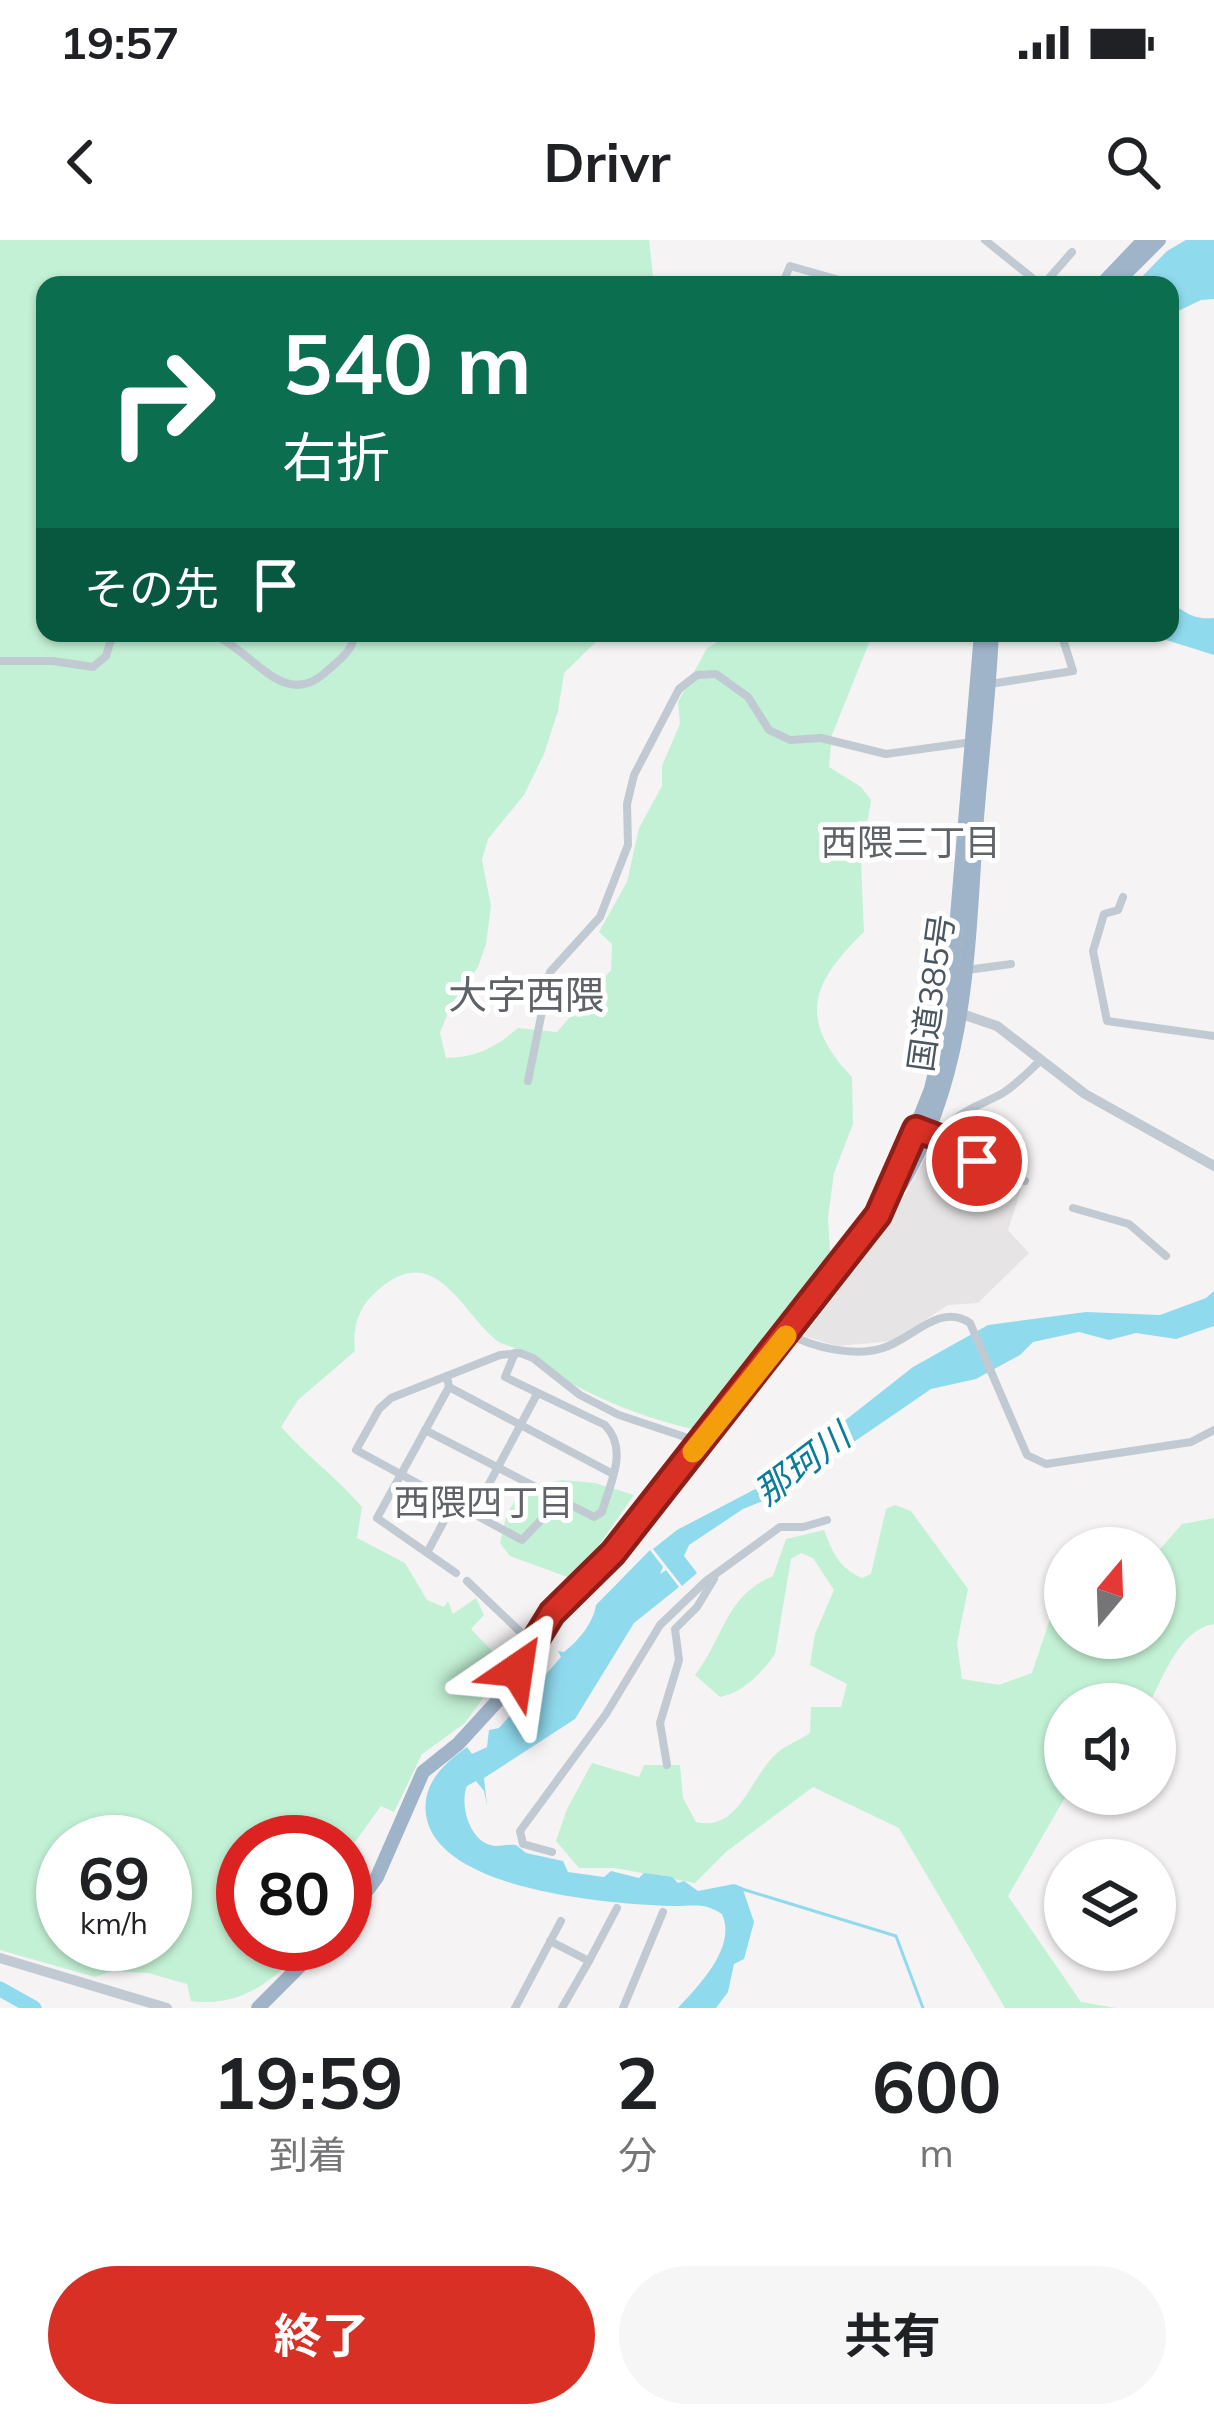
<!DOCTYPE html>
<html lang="ja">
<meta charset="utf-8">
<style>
body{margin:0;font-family:Mulish,"Noto Sans JP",sans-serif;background:#f6f6f6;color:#202124;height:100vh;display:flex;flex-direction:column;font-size:45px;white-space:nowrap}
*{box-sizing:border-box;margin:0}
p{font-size:39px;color:#757577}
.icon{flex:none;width:66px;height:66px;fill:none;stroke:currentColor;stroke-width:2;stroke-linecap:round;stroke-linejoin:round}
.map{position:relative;height:1768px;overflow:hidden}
.drawer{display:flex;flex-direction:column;background:#fff;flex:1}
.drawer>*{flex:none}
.guide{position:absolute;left:36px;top:36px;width:1143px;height:366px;border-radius:24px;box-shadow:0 3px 9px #0004;background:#0b6e4f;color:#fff;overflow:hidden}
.needle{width:78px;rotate:19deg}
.fabs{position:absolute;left:1044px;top:1287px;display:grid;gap:24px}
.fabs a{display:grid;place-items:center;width:132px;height:132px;border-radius:50%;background:#fff;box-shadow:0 3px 9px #0004;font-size:60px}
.speed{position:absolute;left:36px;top:1575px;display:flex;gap:24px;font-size:60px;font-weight:700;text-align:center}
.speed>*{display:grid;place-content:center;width:156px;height:156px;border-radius:50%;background:#fff;box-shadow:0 3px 9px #0004;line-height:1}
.speed small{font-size:30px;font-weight:400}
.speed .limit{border:18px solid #d22;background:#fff;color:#111}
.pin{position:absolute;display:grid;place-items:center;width:102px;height:102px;color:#fff;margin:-51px;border:6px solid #fff;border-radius:50%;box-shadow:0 3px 12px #0007}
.me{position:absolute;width:132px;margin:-66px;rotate:32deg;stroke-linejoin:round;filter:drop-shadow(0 0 9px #0008)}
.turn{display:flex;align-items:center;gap:42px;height:252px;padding:0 48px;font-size:54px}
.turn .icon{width:156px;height:156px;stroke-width:2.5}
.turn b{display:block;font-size:84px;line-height:102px}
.then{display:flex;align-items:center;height:114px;padding:0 48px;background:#0003;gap:24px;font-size:45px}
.eta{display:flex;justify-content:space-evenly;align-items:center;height:204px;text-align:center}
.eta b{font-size:72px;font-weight:700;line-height:84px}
.primary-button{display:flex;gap:24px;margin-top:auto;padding:24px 48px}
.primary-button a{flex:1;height:138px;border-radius:72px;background:#d93025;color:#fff;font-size:48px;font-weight:700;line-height:138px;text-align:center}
.primary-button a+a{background:#f6f6f6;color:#202124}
.status{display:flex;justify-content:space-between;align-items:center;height:84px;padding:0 60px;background:#fff;direction:ltr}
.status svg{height:33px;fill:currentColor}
header{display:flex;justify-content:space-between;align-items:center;height:156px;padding:0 48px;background:#fff;font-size:54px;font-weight:700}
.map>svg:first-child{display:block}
</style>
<div class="status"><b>19:57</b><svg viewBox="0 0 49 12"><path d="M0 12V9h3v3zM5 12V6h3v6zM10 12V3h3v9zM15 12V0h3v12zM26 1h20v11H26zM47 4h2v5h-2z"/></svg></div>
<header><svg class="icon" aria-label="back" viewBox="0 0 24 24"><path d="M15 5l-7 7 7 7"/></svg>Drivr<svg class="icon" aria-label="search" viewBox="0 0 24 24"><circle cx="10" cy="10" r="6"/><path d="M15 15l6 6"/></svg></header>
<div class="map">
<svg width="1214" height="1768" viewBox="0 0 1214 1768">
<rect width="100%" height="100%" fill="#f5f3f3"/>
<!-- education -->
<polygon fill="#e6e4e5" points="938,903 955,908 978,926 1023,943 1008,990 1029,1013 978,1063 948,1065 893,1101 838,1106 804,1096 888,986 932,905"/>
<!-- green -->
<g fill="#c3f1d5" fill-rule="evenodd">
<path d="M 0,0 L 649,0 L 654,45 L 45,45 L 45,393 L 605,393 L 564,433 L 558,471 L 544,514 L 524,555 L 488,599 L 482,620 L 491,666 L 486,704 L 478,727 L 450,767 L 440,793 L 446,818 C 476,817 495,808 518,788 L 557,792 L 611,730 L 612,704 L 599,692 L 627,642 L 639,588 L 662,546 L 662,526 L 680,484 L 678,462 L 707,408 L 716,403 L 720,393 L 873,393 L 832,495 L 829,527 L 861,547 L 871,560 L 861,622 L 864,692 C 810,744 798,780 852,837 L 853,884 L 834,933 L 828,977 L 831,1028 L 702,1191 C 653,1181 611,1165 567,1141 C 545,1128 525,1109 500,1103 C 462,1076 437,998 378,1050 C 359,1066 352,1086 355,1111 L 298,1160 L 281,1187 C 307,1216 336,1237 362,1267 L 357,1298 L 405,1323 L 427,1360 L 444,1367 L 448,1361 L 453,1374 L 476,1358 L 484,1375 L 471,1389 L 492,1411 L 510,1412 L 504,1429 L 465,1483 L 422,1514 L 394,1572 L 381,1566 L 345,1616 L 345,1602 L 243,1602 L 243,1704 L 310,1704 C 273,1738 246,1768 191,1761 L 187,1744 L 148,1733 L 112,1731 L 95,1737 L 0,1710 ZM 63,1602 L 165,1602 L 165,1704 L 63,1704 Z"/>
<polygon points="562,1240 595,1243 634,1255 585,1325 570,1338 510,1316 500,1303 507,1273 524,1248"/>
<path d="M 895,1265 L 911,1271 L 968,1349 L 957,1403 L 962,1439 L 999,1445 L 1032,1433 L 1056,1361 L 1065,1354 L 1065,1398 L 1155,1398 L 1155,1315 L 1182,1284 L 1214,1278 L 1214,1384 C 1179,1390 1164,1436 1149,1464 L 1065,1464 L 1067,1554 L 1008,1656 L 1081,1762 L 1116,1768 L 1005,1768 L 899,1588 L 813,1547 L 727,1611 L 695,1643 L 615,1628 L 579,1628 L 556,1601 L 567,1569 L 592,1523 L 639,1537 L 644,1525 L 680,1525 L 683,1558 L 696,1582 C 740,1592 749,1538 777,1513 C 786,1505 800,1500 810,1493 L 811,1467 L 841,1467 L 847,1444 L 810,1425 L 815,1394 L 834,1350 L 813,1318 L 801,1313 L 791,1319 L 775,1414 C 762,1433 743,1453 720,1457 L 695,1435 C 725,1397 724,1357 773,1336 L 786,1299 L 824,1290 C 833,1313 838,1327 862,1338 L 871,1334 L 886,1269 Z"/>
</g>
<!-- water -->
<g fill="#90daee">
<polygon points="1186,0 1214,0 1214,59 1201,60 1170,75 1170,45 1134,45 1167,11"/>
<path d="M 1170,363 C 1187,372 1192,380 1214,378 L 1214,415 L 1144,393 L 1170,393 Z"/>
<polygon points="1214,1051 1214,1086 1176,1099 1136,1093 1109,1100 1079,1092 1033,1102 1020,1115 976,1139 931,1149 775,1256 743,1269 689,1305 684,1316 697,1333 682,1346 653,1309 677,1290 763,1245 913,1127 988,1085 1086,1072 1160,1075 1206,1058"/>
<path d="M 650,1310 L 663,1327 L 660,1334 L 666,1330 L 679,1347 L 634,1383 L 575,1479 L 484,1538 L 487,1565 L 484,1551 L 476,1541 L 467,1546 C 459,1565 470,1604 495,1606 C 502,1606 509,1604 516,1605 L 526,1613 L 563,1621 L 568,1632 L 604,1637 L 611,1631 L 639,1638 L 644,1633 L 672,1637 L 678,1643 L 684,1641 L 698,1651 L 734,1644 L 742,1647 L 754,1682 L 744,1719 L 734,1724 L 728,1752 L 716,1768 L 678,1768 C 699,1745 737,1707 722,1674 C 703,1661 691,1667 670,1666 C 607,1664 437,1650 426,1575 C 422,1544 443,1524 467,1507 L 472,1514 L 487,1507 L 489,1490 L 499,1488 L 561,1417 L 558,1411 L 564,1412 C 578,1401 593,1384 596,1365 Z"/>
</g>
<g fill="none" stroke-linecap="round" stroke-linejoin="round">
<!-- stream -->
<polyline stroke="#90daee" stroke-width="3" points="742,1649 896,1696 923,1768"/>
<!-- river -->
<polyline stroke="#90daee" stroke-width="15" points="0,1749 34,1768"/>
<!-- minor -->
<g stroke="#c1cad2" stroke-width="8">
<polyline points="985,0 1041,45"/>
<polyline points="782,45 790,26 857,45"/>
<polyline points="1043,45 1072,12"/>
<path d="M 207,393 C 252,405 282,475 328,430 C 341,419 353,410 355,393"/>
<polyline points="0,421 53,421 93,427 106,416 113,393"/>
<polyline points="990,444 1073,431 1061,393"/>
<polyline points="1123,657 1118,670 1104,674 1093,711 1107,781 1214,796"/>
<polyline points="967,730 1011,724"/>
<polyline points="917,766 948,771"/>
<polyline points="908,809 939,815"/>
<polyline points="528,841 550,732 600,677 628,605 627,564 634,535 679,449 697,435 716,434 748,457 769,490 790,500 821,498 886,514 972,502"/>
<path d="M 940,898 C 954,871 978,867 1003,853 C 1017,844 1028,832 1041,820"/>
<polyline points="940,898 966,908 977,921 1025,941"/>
<polyline points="1073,968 1129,984 1166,1016"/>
<path d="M 789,1094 C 814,1108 855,1117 883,1108 C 912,1099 940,1062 970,1083 L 1027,1215 L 1046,1224 L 1191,1202 L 1214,1190"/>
<polyline points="447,1136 449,1147 377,1278 456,1333"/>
<polyline points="449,1147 613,1234"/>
<path d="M 425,1190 L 594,1277 L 602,1272 C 610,1243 629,1210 605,1185 L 505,1137 L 515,1113"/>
<polyline points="559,1261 522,1300 356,1210 379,1169 391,1158 500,1115 520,1113 533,1118 580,1155 619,1175 688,1198 698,1205"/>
<polyline points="473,1274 537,1154"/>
<polyline points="427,1313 453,1264"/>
<polyline points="467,1341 532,1403"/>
<polyline points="667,1525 660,1483 679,1420 675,1389 697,1367 714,1339"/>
<polyline points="552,1612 523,1604 520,1591 606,1474 660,1385 706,1341 780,1287 803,1287 827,1280"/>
<polyline points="550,1701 589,1721 617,1668"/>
<polyline points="515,1768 561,1681"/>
<polyline points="562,1768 589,1721"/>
<polyline points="623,1768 663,1672"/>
</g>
<!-- tertiary -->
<g stroke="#c1cad2" stroke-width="10">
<polyline points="956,772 997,786 1085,854 1214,926"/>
<polyline points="0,1718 167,1768"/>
</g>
<!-- trunk -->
<g stroke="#9fb4c9" stroke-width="14">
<polyline points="1101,45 1144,0"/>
<polyline points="1114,45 1159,0"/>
<path d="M 901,945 C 969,832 968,705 977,578 C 982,516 989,455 992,393"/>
<polyline points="345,1680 377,1637 423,1532 458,1504 501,1457 552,1373 613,1313 788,1093 886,962 931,849 949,771 981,393"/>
<polyline points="258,1768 322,1704"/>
</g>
</g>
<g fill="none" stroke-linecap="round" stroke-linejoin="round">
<defs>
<polyline id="route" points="517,1430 552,1373 613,1313 878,975 916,889 966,908 977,921"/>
</defs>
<!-- route casing -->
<use href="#route" stroke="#8d1f18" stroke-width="30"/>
<!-- route -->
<use href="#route" stroke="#d93025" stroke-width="21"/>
<!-- slow -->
<polyline stroke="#f59e0b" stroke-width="21" points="693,1212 786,1096"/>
</g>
<g text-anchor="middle" stroke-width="10" stroke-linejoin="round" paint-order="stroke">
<!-- street labels -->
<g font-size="33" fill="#4a5661" stroke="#fff">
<text transform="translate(931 753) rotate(-82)" y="12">国道385号</text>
</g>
<!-- neighbourhood labels -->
<g font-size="36" fill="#5f6368" stroke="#fff">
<text x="911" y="615">西隈三丁目</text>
<text x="484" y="1275">西隈四丁目</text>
</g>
<!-- water labels -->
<g font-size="36" font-style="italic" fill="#0c7c9b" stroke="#fff">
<text transform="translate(802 1224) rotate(-37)" y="13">那珂川</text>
</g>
<!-- quarter labels -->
<g font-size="39" fill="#5f6368" stroke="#fff">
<text x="526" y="769">大字西隈</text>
</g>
</g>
</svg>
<div class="fabs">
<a><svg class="needle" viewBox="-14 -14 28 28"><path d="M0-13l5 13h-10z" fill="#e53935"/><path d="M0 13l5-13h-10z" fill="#757577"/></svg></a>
<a><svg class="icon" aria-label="sound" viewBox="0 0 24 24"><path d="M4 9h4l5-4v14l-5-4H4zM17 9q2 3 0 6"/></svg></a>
<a><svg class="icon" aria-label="layers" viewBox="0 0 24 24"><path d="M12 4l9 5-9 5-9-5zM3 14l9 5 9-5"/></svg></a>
</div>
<div class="speed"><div>69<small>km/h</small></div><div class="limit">80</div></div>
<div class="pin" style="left:977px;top:921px;background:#d93025"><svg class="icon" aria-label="arrive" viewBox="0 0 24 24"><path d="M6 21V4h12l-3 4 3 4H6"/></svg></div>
<svg class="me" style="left:517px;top:1430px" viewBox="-20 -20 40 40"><path d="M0-17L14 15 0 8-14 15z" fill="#d93025" stroke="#fff" stroke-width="4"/></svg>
<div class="guide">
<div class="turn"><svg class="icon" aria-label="right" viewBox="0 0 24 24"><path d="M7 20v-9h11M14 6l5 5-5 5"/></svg><div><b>540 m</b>右折</div></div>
<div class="then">その先<svg class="icon" aria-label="arrive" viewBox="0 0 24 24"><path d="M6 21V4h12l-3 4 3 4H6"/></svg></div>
</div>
</div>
<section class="drawer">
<div class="eta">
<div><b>19:59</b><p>到着</p></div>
<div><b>2</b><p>分</p></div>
<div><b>600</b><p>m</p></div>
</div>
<div class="primary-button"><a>終了</a><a>共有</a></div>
</section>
